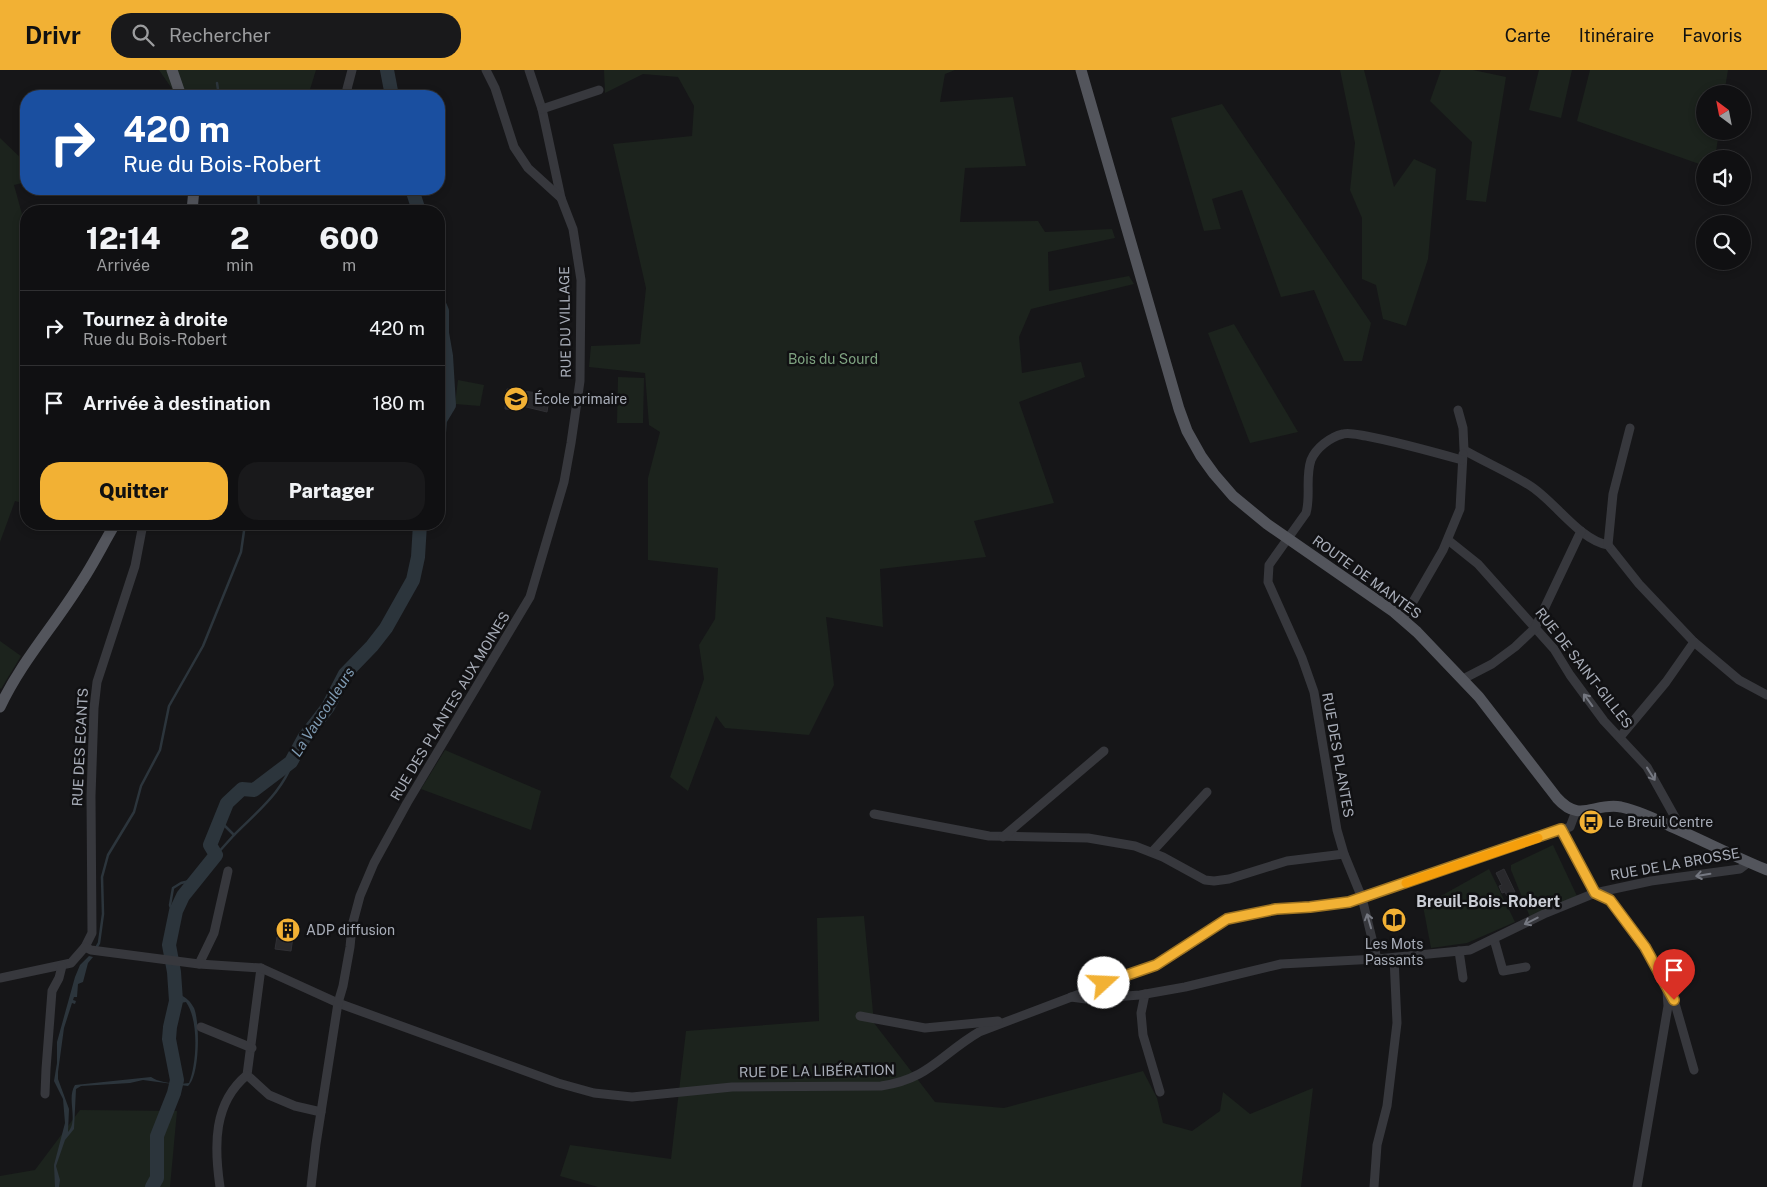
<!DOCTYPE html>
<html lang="fr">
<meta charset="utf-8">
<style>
body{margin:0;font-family:"Public Sans",sans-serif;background:#19191b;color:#f1f3f6;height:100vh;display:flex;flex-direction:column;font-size:19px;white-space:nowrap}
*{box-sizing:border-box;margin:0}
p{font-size:16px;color:#9c9d9f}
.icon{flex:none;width:28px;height:28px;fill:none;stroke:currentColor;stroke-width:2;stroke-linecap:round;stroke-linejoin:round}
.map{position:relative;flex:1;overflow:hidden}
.drawer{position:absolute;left:20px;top:135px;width:425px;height:325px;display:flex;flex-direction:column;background:#101012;border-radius:20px;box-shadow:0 2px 8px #0003,0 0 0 1px #303032}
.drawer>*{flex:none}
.top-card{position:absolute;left:20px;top:20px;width:425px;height:105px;border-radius:20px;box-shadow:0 2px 8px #0003,0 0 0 1px #303032;background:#1a4fa0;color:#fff;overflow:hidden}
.needle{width:32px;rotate:328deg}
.tools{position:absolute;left:1696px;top:15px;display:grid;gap:10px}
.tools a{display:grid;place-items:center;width:55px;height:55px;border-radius:50%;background:#101012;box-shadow:0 2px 8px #0003,0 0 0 1px #303032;font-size:25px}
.pin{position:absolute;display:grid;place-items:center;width:42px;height:42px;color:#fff;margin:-51px -21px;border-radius:50% 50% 50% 0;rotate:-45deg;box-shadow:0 0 5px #0007}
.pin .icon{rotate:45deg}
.me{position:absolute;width:55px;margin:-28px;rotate:70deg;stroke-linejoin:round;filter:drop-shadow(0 0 4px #0008)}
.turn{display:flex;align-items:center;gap:18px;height:105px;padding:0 20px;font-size:22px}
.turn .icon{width:65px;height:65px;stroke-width:2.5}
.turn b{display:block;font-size:35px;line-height:42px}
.eta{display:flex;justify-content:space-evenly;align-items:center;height:85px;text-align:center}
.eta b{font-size:30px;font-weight:800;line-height:35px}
.button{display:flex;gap:10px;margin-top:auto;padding:10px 20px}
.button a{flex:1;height:58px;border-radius:20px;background:#f2b134;color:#111;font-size:20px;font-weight:800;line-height:58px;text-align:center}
.button a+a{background:#19191b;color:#f1f3f6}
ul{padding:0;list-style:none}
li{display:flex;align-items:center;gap:15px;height:75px;padding:0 20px;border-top:1px solid #303032}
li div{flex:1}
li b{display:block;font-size:19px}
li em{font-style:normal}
header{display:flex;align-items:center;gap:30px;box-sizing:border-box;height:70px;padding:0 25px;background:#f2b134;color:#111}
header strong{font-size:24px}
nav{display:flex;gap:28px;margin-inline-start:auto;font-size:18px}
.search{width:350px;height:45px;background:#19191b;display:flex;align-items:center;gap:12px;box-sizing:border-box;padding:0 18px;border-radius:20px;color:#9c9d9f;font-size:19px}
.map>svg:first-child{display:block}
</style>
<header>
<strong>Drivr</strong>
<div class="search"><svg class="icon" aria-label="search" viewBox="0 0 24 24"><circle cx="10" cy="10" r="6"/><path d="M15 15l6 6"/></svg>Rechercher</div>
<nav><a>Carte</a><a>Itinéraire</a><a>Favoris</a></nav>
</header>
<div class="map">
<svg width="1767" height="1117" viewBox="0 0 1767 1117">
<rect width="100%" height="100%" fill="#161618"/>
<!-- green -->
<g fill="#1c231d">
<polygon points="159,0 316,0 308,26 177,26"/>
<polygon points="604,0 955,0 945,4 940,32 1013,27 1026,96 965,98 960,152 1038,151 1045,162 1112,159 1115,168 1048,182 1049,221 1129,206 1134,214 1031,239 1019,267 1022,303 1081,292 1085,307 1019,332 1054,433 974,451 986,487 880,499 883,557 826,547 834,615 809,665 725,658 716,646 688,721 670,707 704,609 699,575 715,549 718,498 648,490 648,408 660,362 649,355 645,303 589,297 591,276 640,274 646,218 613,74 692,66 694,36 678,7 643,4 605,23"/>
<polygon points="1340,0 1364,0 1394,117 1414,89 1436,99 1428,189 1406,256 1383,249 1376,215 1362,209 1362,148 1350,120 1355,73"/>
<polygon points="1441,0 1473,0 1506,7 1486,132 1466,130 1472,72 1430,31"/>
<polygon points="1539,0 1572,0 1561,48 1529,40"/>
<polygon points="1590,0 1728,0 1724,24 1705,24 1705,61 1719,61 1715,89 1705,89 1705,96 1577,51"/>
<polygon points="1222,34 1371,253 1362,291 1344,291 1314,220 1281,227 1242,120 1212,129 1221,159 1204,161 1171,48"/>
<polygon points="0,68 26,93 26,112 14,115 26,159 26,434 15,431 0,472"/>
<polygon points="1234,254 1298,362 1250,373 1208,263"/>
<polygon points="618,307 644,308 643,353 617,353"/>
<polygon points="458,310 484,315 480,336 455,334"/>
<polygon points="0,571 21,586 1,619 0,618"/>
<polygon points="445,680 541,721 531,760 421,719"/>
<polygon points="1553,775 1577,826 1530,847 1511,800 1511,795"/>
<polygon points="1489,799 1515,852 1467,873 1431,878 1423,836"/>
<polygon points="864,846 874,953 935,1032 1004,1038 1143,1001 1157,1028 1163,1053 1192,1061 1220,1041 1223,1022 1250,1044 1313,1018 1301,1117 598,1117 560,1106 570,1075 671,1089 686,961 819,951 817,848"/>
<polygon points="80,1040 177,1041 170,1117 0,1117 0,1106 35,1100"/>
</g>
<!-- water -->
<path fill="#2c353c" d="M 89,886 L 93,887 L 88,893 L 83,912 L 78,914 L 77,927 L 74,927 L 73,930 L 76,931 L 75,934 L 72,933 L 64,958 L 58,1002 L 58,1009 L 69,1039 L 68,1062 C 79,1050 66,1029 75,1015 L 151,1007 C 159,1013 179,1015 189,1013 C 197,993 199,950 186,932 L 180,933 L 180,925 C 186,927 190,931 194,938 C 200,952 200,1006 188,1016 L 143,1010 L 130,1013 L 81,1016 L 76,1019 L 74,1059 L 65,1070 L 56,1096 L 60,1110 L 59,1117 L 55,1117 L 54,1095 L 65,1053 L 63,1029 L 54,1011 L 57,993 L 57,972 L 75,907 L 80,895 Z"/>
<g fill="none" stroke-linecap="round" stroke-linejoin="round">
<!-- stream -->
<g stroke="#2c353c" stroke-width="2.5">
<polyline points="217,13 219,26"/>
<polyline points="258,119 259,141"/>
<path d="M 234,765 C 260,739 285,720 296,683"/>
<polyline points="216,785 234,765 220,751"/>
<polyline points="174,847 170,835 173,818 181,813 194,810"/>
<polyline points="96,878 99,873 103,844 102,807 108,785 134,742 141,716 160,680 169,636 203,576 220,534 241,482 245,454"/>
<polyline points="176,927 182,929"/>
</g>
<!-- river -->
<g stroke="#2c353c" stroke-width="14">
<polyline points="387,0 392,26"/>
<polyline points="412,119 419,141"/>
<polyline points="439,234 442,241 442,263 446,286 449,335 440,350 439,363"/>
<polyline points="152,1117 157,1108 157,1066 174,1023 177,1010 169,969 170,957 176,931 174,902 169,875 176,841 183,826 216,785 210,775 227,733 242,719 254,720 291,692 304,668 328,637 345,604 372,576 386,558 413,510 418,487 420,454"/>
</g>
</g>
<!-- building -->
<g fill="#29292c" stroke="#303034">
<polygon points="507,319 538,323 538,328 549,329 547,342 518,335 517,340 505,339"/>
<polygon points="1504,799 1515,822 1507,826 1505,822 1502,823 1499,816 1502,815 1496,803"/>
<polygon points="284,851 295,852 291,881 275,879 277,867 282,868"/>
</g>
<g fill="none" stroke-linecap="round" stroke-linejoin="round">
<!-- minor -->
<g stroke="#37383d" stroke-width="9">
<polyline points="529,0 542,39 561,128"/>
<polyline points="351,26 347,19 352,0"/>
<polyline points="542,39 599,20"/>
<path d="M 1458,340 L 1463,358 L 1464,380 C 1485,392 1508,402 1529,415 C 1554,430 1579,470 1608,475 L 1639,514 L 1694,572 L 1739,610 L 1767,625"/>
<polyline points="1448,470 1478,494 1554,579 1570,605 1604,651 1647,697 1676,749 1677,753 1676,758"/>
<polyline points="1608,475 1613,424 1630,358"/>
<polyline points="1403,549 1443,480 1460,439 1463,384"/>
<polyline points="1463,609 1492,594 1515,577 1535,558 1581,461"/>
<polyline points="1620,667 1666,612 1694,572"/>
<polyline points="874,744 989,766 1088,768 1135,776 1163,787 1205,810 1214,811 1229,809 1287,791 1344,784"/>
<polyline points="1561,759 1595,823 1610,830 1655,894 1674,930 1694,1000"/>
<polyline points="1003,767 1104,681"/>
<polyline points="1152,782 1207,722"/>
<polyline points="1494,869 1503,901 1526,897"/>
<polyline points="85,877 92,863 91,726 94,638 97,612 135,496 143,454"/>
<polyline points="1459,881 1463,908"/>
<path d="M 1377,889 L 1362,828 L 1344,784 L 1337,760 L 1314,622 L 1302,588 L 1268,512 L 1269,495 L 1306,443 C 1311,426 1305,408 1311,390 C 1316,378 1330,367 1343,364 C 1349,362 1359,365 1366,366 C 1398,372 1430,381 1462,390"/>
<polyline points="199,894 214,863 228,801"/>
<polyline points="261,898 247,1005 269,1025 295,1036 321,1042"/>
<path d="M 0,908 L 71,893 L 85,877 L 91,880 L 199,894 L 261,898 L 338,933 L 558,1013 L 594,1023 L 632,1027 L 732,1017 L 881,1016 C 929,1009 940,985 979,962 L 1156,895 L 1185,878 L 1227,849 L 1276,839 L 1349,832 L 1570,757 L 1576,741"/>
<polyline points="1145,924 1141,943 1143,965 1160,1022"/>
<polyline points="1071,927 1086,929 1140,925 1185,917 1281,894 1377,889 1470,880 1546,843 1595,823 1651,811 1740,799 1749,792"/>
<polyline points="860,946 925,958 998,951"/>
<polyline points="201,957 252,978"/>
<polyline points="45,1024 46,999 52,921 59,908 62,896"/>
<path d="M 220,1117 C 214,1076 213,1033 247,1005"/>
<polyline points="311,1117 316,1074 338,933 343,916 350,877 352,856 360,826 374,793 407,733 530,527 564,412 571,373 580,311 581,210 573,159 561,128 528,98 514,77 495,18 486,0"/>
<polyline points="1374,1117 1377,1075 1387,1036 1397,953 1394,888"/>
<polyline points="1637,1117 1668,936 1667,921"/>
</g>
<!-- major -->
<g stroke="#53555c" stroke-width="11">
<polyline points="172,0 181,26"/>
<path d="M 1081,0 L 1179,339 L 1187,361 L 1201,386 L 1214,404 L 1233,426 L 1267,454 L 1394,542 L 1417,562 L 1479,627 L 1557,728 C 1580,754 1594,732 1621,737 C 1639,741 1656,749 1672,757 C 1704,771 1735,787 1767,800"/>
<polyline points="192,141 194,119"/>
<path d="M 0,637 C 21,592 54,556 80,514 C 93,495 103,474 115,454"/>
</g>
</g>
<!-- one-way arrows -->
<defs><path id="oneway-shaft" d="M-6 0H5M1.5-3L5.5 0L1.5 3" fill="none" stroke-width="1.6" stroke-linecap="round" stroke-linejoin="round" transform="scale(1.25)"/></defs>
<g stroke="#757881">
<use href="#oneway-shaft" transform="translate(1588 630) rotate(-126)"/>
<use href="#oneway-shaft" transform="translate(1651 704) rotate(58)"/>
<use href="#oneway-shaft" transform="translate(1703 805) rotate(171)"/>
<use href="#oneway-shaft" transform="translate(1369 851) rotate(-106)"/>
<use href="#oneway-shaft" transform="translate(1531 851) rotate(153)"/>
</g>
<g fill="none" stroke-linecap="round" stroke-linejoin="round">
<defs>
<polyline id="route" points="1104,913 1156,895 1227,849 1276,839 1310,837 1349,832 1561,759 1595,823 1610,830 1645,877 1674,930"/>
</defs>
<!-- route casing -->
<use href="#route" stroke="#9d7322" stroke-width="12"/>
<!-- route -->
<use href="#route" stroke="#f2b134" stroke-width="9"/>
<!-- slow -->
<polyline stroke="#f59e0b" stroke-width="9" points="1406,813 1538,768"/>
</g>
<!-- icons -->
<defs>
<symbol id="school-disc" viewBox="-11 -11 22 22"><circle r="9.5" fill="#f2b134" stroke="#111113"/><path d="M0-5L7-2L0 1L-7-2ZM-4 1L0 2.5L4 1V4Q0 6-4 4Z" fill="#111"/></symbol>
<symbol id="bus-disc" viewBox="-11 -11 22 22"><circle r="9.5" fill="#f2b134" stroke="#111113"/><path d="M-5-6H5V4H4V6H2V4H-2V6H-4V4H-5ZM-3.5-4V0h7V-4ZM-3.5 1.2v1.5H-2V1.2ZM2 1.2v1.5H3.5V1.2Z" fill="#111"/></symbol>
<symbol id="library-disc" viewBox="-11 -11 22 22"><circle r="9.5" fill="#f2b134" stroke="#111113"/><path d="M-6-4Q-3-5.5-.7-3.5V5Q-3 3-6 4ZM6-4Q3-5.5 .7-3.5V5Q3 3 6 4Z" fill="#111"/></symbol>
<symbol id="building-disc" viewBox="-11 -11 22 22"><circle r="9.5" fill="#f2b134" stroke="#111113"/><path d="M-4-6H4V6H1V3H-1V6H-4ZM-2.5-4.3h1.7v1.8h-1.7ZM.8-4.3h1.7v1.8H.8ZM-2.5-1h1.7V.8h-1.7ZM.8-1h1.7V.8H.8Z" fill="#111"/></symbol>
</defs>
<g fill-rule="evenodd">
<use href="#school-disc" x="502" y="315" width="28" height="28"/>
<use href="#bus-disc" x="1577" y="738" width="28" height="28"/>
<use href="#library-disc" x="1380" y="836" width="28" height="28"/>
<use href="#building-disc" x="274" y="846" width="28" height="28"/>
</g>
<g text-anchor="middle" stroke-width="5" stroke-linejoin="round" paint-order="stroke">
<!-- street labels -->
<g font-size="14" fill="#a8adb8" stroke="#111113">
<text transform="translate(565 252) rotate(-91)" y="5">RUE DU VILLAGE</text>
<text transform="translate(1367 507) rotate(36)" y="5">ROUTE DE MANTES</text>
<text transform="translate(1584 598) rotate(52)" y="5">RUE DE SAINT-GILLES</text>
<text transform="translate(450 636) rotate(-59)" y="5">RUE DES PLANTES AUX MOINES</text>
<text transform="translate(80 677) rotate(-87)" y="5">RUE DES ECANTS</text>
<text transform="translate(1338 685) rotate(80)" y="5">RUE DES PLANTES</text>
<text transform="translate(1675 794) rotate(-10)" y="5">RUE DE LA BROSSE</text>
<text transform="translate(817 1001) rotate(-1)" y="5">RUE DE LA LIBÉRATION</text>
</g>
<!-- park labels -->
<g font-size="14" fill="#7fa381" stroke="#111113">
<text x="833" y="294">Bois du Sourd</text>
</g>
<!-- poi labels -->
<g font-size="14" fill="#a8adb8" stroke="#111113" text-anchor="start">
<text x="534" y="334">École primaire</text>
<text x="1608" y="757">Le Breuil Centre</text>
<text x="306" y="865">ADP diffusion</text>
<text x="1394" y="879" text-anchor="middle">Les Mots<tspan x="1394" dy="16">Passants</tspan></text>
</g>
<!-- water labels -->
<g font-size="15" font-style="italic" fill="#7f9bb3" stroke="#111113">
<text transform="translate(323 642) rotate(-57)" y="5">La Vaucouleurs</text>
</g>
<!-- quarter labels -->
<g font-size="16" font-weight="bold" fill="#c9ccd4" stroke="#111113">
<text x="1488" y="837">Breuil-Bois-Robert</text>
</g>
</g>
</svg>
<div class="tools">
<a><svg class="needle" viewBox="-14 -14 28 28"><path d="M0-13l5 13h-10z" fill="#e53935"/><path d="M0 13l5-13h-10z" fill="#9c9d9f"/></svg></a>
<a><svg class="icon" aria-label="sound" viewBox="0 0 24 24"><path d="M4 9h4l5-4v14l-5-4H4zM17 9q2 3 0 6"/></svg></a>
<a><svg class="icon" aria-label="search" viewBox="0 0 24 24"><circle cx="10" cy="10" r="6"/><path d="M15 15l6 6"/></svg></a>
</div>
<div class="pin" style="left:1674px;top:930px;background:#d93025"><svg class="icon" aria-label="arrive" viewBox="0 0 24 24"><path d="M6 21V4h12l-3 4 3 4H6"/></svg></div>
<svg class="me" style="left:1104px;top:913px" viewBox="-20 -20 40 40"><circle r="19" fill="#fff"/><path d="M0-13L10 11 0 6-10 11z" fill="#f2b134"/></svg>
<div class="top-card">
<div class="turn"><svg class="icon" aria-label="right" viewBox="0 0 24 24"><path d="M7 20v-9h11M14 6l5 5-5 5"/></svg><div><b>420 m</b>Rue du Bois-Robert</div></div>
</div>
<section class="drawer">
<div class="eta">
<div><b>12:14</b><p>Arrivée</p></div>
<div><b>2</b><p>min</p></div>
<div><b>600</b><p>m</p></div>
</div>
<ul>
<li><svg class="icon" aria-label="right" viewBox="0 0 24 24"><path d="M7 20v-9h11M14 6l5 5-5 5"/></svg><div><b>Tournez à droite</b><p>Rue du Bois-Robert</p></div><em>420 m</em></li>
<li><svg class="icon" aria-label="arrive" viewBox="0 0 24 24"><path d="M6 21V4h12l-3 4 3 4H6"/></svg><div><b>Arrivée à destination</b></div><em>180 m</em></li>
</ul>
<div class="button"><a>Quitter</a><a>Partager</a></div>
</section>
</div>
